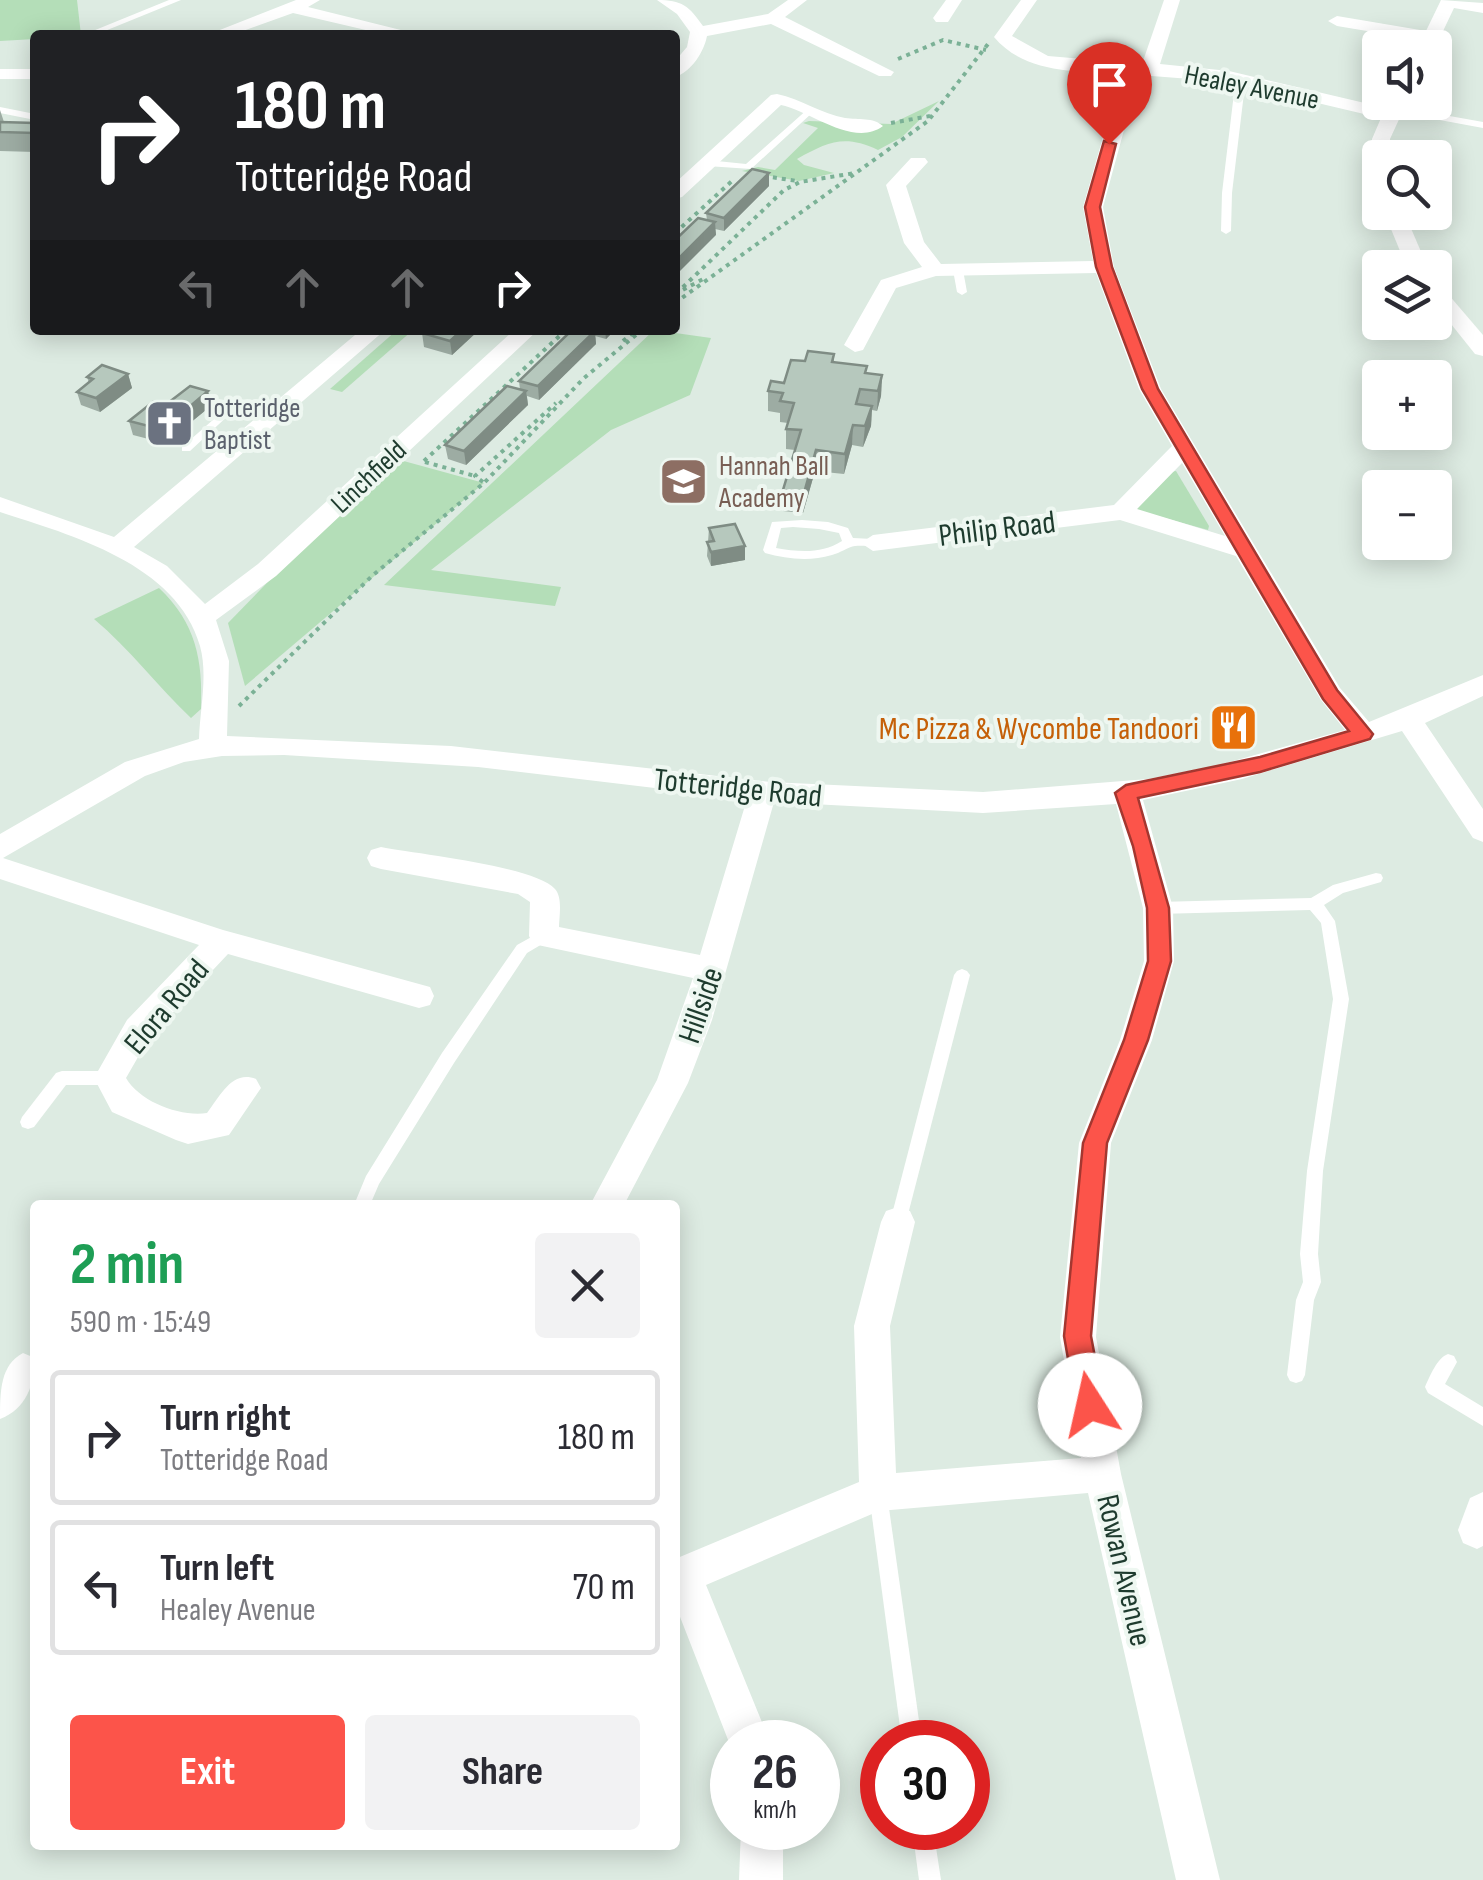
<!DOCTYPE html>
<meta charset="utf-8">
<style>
body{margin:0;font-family:"Sofia Sans Condensed",sans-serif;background:#f2f2f3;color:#2b2b33;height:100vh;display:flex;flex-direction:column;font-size:38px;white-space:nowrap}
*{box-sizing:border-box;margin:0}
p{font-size:32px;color:#7c7c81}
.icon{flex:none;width:55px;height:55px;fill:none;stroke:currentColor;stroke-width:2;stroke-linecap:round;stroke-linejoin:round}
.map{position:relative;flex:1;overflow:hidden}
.sheet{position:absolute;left:30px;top:1200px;width:650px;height:650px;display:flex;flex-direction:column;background:#fff;border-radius:10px;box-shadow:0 5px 25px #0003}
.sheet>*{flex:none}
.guide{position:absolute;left:30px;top:30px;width:650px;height:305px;border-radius:10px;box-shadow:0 5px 25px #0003;background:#202124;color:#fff;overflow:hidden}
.fabs{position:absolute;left:1362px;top:30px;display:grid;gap:20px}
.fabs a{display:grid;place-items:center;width:90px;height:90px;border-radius:10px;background:#fff;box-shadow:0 5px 25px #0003;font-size:50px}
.speed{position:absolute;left:710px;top:1720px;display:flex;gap:20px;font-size:50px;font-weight:700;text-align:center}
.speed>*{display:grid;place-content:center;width:130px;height:130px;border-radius:50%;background:#fff;box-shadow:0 5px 25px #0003;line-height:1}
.speed small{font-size:25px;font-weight:400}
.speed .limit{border:15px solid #d22;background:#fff;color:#111}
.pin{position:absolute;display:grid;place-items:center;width:85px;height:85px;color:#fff;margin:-102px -42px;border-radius:50% 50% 50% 0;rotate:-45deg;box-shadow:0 0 10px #0007}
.pin .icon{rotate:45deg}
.me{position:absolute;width:110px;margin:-55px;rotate:350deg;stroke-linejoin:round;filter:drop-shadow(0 0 8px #0008)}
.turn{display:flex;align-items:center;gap:35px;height:210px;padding:0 40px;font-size:45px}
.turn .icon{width:130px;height:130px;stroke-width:2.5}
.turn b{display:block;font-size:70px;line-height:85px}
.lanes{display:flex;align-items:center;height:95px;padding:0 40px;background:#0003;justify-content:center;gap:50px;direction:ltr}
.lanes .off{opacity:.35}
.round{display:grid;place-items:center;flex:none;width:105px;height:105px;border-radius:10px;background:#f2f2f3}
.overview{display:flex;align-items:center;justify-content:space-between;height:170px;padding:0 40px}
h1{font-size:60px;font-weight:700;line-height:75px;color:#1e9e55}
.button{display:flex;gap:20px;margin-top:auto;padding:20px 40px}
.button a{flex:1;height:115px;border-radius:10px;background:#fc544a;color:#fff;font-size:40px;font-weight:700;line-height:115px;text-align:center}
.button a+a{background:#f2f2f3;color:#2b2b33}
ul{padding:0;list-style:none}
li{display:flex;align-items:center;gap:30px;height:135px;margin:0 20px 15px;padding:0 20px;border:5px solid #e1e1e2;border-radius:10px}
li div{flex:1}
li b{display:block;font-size:38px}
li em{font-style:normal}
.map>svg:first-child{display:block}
</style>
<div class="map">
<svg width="1483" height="1880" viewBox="0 0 1483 1880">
<rect width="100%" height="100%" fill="#ddebe2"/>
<!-- green -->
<g fill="#b4deb8">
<polygon points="0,0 77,0 81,35 35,35 35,39 0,41"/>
<path d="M 939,101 L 902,137 L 878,150 C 844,134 828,142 797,159 L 804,165 L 834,173 L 799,181 L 742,171 L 758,167 L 775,170 L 818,128 L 803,123 L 809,121 L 891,124 Z"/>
<polygon points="397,330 413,330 342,392 330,389"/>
<polygon points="654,330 711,338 690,395 611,430 431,570 561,587 555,606 384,585"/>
<polygon points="389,457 484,483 245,686 228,623"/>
<polygon points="1176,471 1209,526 1208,530 1136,510 1170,472"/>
<path d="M 159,588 C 196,623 203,660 201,709 L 191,718 C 157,686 130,649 94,619 Z"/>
</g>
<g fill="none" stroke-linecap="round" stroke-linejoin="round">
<!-- path -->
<g stroke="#7bb196" stroke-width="4" stroke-dasharray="4 5" stroke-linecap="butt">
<polyline points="898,59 943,40 986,50"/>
<polyline points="891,123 930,116"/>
<polyline points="764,176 797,181"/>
<polyline points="675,233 732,181"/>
<polyline points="675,289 680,290 784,190 800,182 855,173"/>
<polyline points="675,294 705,278"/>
<polyline points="675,303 928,121 988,44"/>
<polyline points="623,341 636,330"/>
<polyline points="424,461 566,330"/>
<polyline points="425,462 475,476"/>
<polyline points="483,482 475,476 556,403"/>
<polyline points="239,706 372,576 484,483 584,378 642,330"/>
</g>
<!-- lane -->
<g fill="#fff" fill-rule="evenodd">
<polygon points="169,0 181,0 95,35 83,35"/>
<polygon points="1246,79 1250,82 1244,93 1232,193 1231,231 1226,234 1221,231 1222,193 1234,93 1243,80"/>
<polygon points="1394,106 1483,122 1483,128 1391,111 1389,109"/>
<polygon points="0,107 35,114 35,120 0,113"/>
<polygon points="809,108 814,111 812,113 751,169 707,166 702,163 707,160 746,164"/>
<polygon points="958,267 963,270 967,292 962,295 957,292 953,270"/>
<polygon points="230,405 276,418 270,421 232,412 190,451 182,451 182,447"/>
<path d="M 802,520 L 828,522 L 848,528 L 853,538 L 873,539 L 879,543 C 870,548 866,545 855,546 C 848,547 840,553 832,555 C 809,562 787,559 765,553 L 763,550 L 772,522 ZM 793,527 L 819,529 L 839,533 L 842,541 C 822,554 799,552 776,548 L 781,528 Z"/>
<polygon points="1376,873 1381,874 1383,878 1381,882 1343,893 1324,905 1335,921 1349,999 1323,1171 1318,1254 1321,1282 1314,1300 1305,1375 1302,1381 1296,1383 1290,1381 1287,1375 1296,1300 1303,1282 1300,1254 1307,1171 1333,999 1321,923 1310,910 1158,914 1151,908 1158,902 1311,898 1333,885"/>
<polygon points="544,930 549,932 551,936 549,940 527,953 454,1063 379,1184 370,1205 354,1205 366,1176 442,1053 517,945"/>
<polygon points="962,969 967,971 970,975 906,1222 904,1227 898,1229 892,1227 890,1222 954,975 957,971"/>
<polygon points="62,1071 110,1071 116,1073 118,1078 116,1083 110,1085 66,1085 34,1127 28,1129 22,1127 20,1122 22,1117 56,1073"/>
<path d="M 1448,1354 L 1454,1356 L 1457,1362 L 1445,1384 L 1483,1407 L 1483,1426 L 1428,1393 L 1425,1387 C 1430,1376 1437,1358 1448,1354 Z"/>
<polygon points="878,1485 885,1487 887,1494 922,1742 902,1742 869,1494 871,1487"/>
<polygon points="912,1828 933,1828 941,1880 919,1880"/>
</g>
<!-- street -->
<g fill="#fff" fill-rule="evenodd">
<polygon points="296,0 320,0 308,7 421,35 387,35 293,13 232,35 207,35"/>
<path d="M 657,0 C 682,0 689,6 703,26 L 768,14 L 788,0 L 807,0 L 785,17 L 894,72 L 891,76 L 879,76 L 771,24 L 707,36 C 704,52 691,72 675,77 L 675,61 L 687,47 L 690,32 L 677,14 Z"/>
<polygon points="946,0 962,0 948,22 936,22 933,18"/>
<path d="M 1021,0 L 1037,0 L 1012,36 L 1048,56 L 1142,64 L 1164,0 L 1180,0 L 1160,64 L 1229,71 L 1386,108 L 1389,102 L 1407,102 L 1390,139 L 1391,158 L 1380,158 L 1380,163 L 1372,158 L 1372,139 L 1381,118 L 1229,82 L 1139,75 L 1103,207 L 1114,267 L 1161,389 L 1340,688 L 1369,722 L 1483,675 L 1483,696 L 1425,723 L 1483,809 L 1483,842 L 1473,838 L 1402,731 L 1242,779 L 1143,800 L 1173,908 L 1174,961 L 1152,1040 L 1111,1143 L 1096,1337 L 1121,1474 L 1220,1880 L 1176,1880 L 1088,1493 L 879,1511 L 706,1585 L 770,1742 L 732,1742 L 732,1750 L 675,1604 L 675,1559 L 859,1482 L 854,1326 L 881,1222 L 886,1211 L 898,1207 L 910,1211 L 915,1222 L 890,1326 L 896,1473 L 1081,1458 L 1060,1337 L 1079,1143 L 1120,1040 L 1144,961 L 1143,908 L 1116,804 L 983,813 L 774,802 L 712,1020 L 688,1083 L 624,1205 L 590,1205 L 657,1080 L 693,978 L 533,944 L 529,936 L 530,902 L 518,894 L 381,869 L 371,866 L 367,858 L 371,850 L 381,847 C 417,854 534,866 555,889 C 563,898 559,917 559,927 L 700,955 L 747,799 L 478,767 L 284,755 L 222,756 L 184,762 L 145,776 L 3,858 L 223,930 L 430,987 L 434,996 L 430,1005 L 419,1008 L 228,954 L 149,1038 L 126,1078 C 140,1102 180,1117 207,1113 C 221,1095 232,1070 256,1079 L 261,1088 L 229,1135 L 188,1144 L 176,1140 L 112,1112 L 94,1078 L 127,1020 L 199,945 L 0,879 L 0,834 L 125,762 L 199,739 C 200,709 208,675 200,646 C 177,564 71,535 0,512 L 0,497 L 114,537 L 361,330 L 385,330 L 134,547 L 167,566 L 205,604 L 258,564 L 514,330 L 538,330 L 276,576 L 216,620 L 229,661 L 227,736 L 451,746 L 770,782 L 983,792 L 1148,779 L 1219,765 L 1345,730 L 1321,700 L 1236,556 L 1120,520 L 873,551 L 861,543 L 873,535 L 1114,505 L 1172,446 L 1139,389 L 1096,273 L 936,276 L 896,288 L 863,350 L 855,352 L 844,345 L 881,280 L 922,267 L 904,243 L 886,185 L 911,158 L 925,158 L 928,162 L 906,186 L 924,242 L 941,264 L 1093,261 L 1083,207 L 1121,74 C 1077,71 1025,74 994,37 ZM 1182,463 L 1225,536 L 1137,509 Z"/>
<polygon points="1441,0 1483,3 1483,13 1454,8 1435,48 1417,48 1421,40 1337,26 1328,21 1337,16 1426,31"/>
<rect x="0" y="69" width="35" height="10"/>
<path d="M 777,94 C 801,99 822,114 845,118 C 859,120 873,117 883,126 C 854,148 810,111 781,105 L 682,197 L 675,199 L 675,183 L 771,95 Z"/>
<polygon points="1384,212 1404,212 1428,268 1407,268"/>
<polygon points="1435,285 1442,287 1483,335 1483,356 1475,354 1435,304"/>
<path d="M 23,1353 L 35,1358 C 35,1384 26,1409 0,1419 C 0,1392 0,1365 23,1353 Z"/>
<polygon points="1483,1492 1483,1546 1477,1549 1463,1543 1458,1530 1470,1498"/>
<polygon points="741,1828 783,1828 783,1880 739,1880"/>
</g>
</g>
<!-- wall -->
<g fill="#9daca3">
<polygon points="0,110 4,122 35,123 35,152 0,151"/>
<polygon points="769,173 769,186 724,231 715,229 716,235 707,220 706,213"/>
<polygon points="479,330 452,355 424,347 422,333"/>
<polygon points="572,330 615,330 606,339 595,336 596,344 539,400 527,396 528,405 466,465 448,459 445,445 520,390 519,381"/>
<polygon points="834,354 834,362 866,373 882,375 881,396 877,411 872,410 871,426 863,447 852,445 844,474 815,471 803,513 783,511 783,490 795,450 786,449 786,429 788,423 780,422 780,413 768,411 768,391"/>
<polygon points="128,374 132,388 100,412 81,405 77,392 89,383 87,377"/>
<polygon points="212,405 190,423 192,429 177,441 164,443 133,435 129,421 164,406"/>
<polygon points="709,528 745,546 745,560 711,566 707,556"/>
</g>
<!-- shaded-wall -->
<g fill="#7f8c84">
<polygon points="769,173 769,186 724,231 724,218"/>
<polygon points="715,222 716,235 675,276 675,262"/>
<polygon points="462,330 479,330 452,355 450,341"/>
<polygon points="605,330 615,330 606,339"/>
<polygon points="595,331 596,344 539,400 538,386"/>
<polygon points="128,374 132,388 100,412 96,398"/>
<polygon points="882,375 881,396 877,411 878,391"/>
<polygon points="208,391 212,405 190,423 192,429 177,441 164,443 160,429"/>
<polygon points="526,391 528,405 466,465 464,451"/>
<polygon points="872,406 871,426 863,447 865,426"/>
<polygon points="853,425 852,445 844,474 845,454"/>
<polygon points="816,450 815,471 803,513 804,493"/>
<polygon points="745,546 745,560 711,566 711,552"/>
</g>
<!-- building -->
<g fill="#b6c8bd" stroke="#7f8c84" stroke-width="2.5">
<polygon points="0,122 35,123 35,133 0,132"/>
<polygon points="752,169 769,173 724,218 706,213"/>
<polygon points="698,218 715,222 675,262 675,240"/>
<polygon points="425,330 462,330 450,341 422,333"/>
<polygon points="572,330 595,331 538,386 519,381"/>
<polygon points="808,351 834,354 832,362 867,366 865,373 882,375 878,391 860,389 856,404 872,406 865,426 853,425 845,454 816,450 804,493 783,490 801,430 786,429 794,403 780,401 783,393 768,391 771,381 784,383 791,360 805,361"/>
<polygon points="102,365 128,374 96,398 77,392 93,379 87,377"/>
<polygon points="190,386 208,391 181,414 188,415 172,427 160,429 129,421 153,402 164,406"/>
<polygon points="507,386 526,391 464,451 445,445"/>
<polygon points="735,524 745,546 711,552 707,542 714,541 709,528"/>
</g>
<!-- route -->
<polygon fill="#fc544a" stroke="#a43730" stroke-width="2.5" points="1104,141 1116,144 1100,207 1112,267 1158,389 1337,690 1373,734 1370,739 1260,772 1138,798 1169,908 1171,961 1148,1040 1107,1143 1091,1336 1104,1405 1100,1415 1090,1418 1080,1415 1076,1405 1064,1336 1083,1143 1124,1040 1148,961 1147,908 1133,846 1115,793 1126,785 1260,757 1349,731 1323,699 1142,389 1096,267 1085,207"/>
<!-- icons -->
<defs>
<symbol id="church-square" viewBox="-11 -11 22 22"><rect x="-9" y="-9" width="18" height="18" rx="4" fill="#6b7280" stroke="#eef7f1"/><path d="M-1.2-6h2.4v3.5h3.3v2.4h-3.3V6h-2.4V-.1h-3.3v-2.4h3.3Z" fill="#fff"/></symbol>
<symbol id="school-square" viewBox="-11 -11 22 22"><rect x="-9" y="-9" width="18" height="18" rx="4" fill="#8d6e63" stroke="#eef7f1"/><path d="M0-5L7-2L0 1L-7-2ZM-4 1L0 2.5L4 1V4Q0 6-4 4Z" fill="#fff"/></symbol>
<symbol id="restaurant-square" viewBox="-11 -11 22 22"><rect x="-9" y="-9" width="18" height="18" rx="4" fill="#e8710a" stroke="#eef7f1"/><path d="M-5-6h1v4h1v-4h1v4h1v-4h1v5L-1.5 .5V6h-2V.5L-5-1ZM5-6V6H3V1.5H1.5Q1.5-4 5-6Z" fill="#fff"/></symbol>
</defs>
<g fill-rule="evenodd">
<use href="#church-square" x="142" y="396" width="55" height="55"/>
<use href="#school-square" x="656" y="454" width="55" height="55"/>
<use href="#restaurant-square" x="1206" y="700" width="55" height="55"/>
</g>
<g text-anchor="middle" stroke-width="8" stroke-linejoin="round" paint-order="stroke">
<!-- far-street labels -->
<g font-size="28" fill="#1e3b2e" stroke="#eef7f1">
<text transform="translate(1252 86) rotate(11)" y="10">Healey Avenue</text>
<text transform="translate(368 476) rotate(-43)" y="10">Linchfield</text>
</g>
<!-- far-worship labels -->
<g font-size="28" fill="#5b616d" stroke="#eef7f1" text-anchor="start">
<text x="204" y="417">Totteridge<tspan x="204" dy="32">Baptist</tspan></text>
</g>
<!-- far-education labels -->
<g font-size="28" fill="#785e54" stroke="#eef7f1" text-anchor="start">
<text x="719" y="475">Hannah Ball<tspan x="719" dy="32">Academy</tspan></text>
</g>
<!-- street labels -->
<g font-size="32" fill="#1e3b2e" stroke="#eef7f1">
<text transform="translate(997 528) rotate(-7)" y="11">Philip Road</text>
<text transform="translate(738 787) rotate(6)" y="11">Totteridge Road</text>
<text transform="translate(700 1005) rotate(-71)" y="11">Hillside</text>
<text transform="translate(166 1006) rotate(-50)" y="11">Elora Road</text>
<text transform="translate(1125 1570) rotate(77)" y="11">Rowan Avenue</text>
</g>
<!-- food labels -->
<g font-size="32" fill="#c56008" stroke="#eef7f1" text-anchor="end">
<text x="1199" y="739">Mc Pizza &amp; Wycombe Tandoori</text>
</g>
</g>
</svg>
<div class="fabs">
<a><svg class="icon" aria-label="sound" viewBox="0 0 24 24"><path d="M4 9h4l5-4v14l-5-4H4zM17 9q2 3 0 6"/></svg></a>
<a><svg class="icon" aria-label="search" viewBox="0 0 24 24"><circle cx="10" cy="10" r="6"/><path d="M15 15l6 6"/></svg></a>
<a><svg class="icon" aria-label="layers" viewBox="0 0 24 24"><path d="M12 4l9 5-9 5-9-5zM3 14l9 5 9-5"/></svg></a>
<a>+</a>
<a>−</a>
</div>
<div class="speed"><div>26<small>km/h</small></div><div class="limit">30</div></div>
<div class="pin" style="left:1109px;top:144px;background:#d93025"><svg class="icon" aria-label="arrive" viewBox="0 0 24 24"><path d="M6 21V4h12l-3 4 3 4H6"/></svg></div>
<svg class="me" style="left:1090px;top:1405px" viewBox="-20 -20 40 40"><circle r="19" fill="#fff"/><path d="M0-13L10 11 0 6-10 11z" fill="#fc544a"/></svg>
<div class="guide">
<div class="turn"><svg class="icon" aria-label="right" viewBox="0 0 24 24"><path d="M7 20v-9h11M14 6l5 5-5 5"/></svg><div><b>180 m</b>Totteridge Road</div></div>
<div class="lanes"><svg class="icon off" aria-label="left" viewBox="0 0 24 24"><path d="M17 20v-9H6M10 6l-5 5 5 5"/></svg><svg class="icon off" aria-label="ahead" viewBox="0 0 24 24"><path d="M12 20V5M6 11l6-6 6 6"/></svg><svg class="icon off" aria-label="ahead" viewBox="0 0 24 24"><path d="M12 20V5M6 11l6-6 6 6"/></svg><svg class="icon" aria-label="right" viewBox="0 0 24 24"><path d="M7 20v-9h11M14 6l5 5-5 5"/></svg></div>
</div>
<section class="sheet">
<div class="overview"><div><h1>2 min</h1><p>590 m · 15:49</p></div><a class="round"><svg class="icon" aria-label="close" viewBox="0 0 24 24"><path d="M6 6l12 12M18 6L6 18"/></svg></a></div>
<ul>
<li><svg class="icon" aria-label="right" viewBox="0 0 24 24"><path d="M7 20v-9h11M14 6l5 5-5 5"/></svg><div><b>Turn right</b><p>Totteridge Road</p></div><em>180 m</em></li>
<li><svg class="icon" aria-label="left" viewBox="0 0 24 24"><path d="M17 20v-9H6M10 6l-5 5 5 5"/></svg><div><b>Turn left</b><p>Healey Avenue</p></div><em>70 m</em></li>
</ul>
<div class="button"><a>Exit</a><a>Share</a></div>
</section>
</div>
